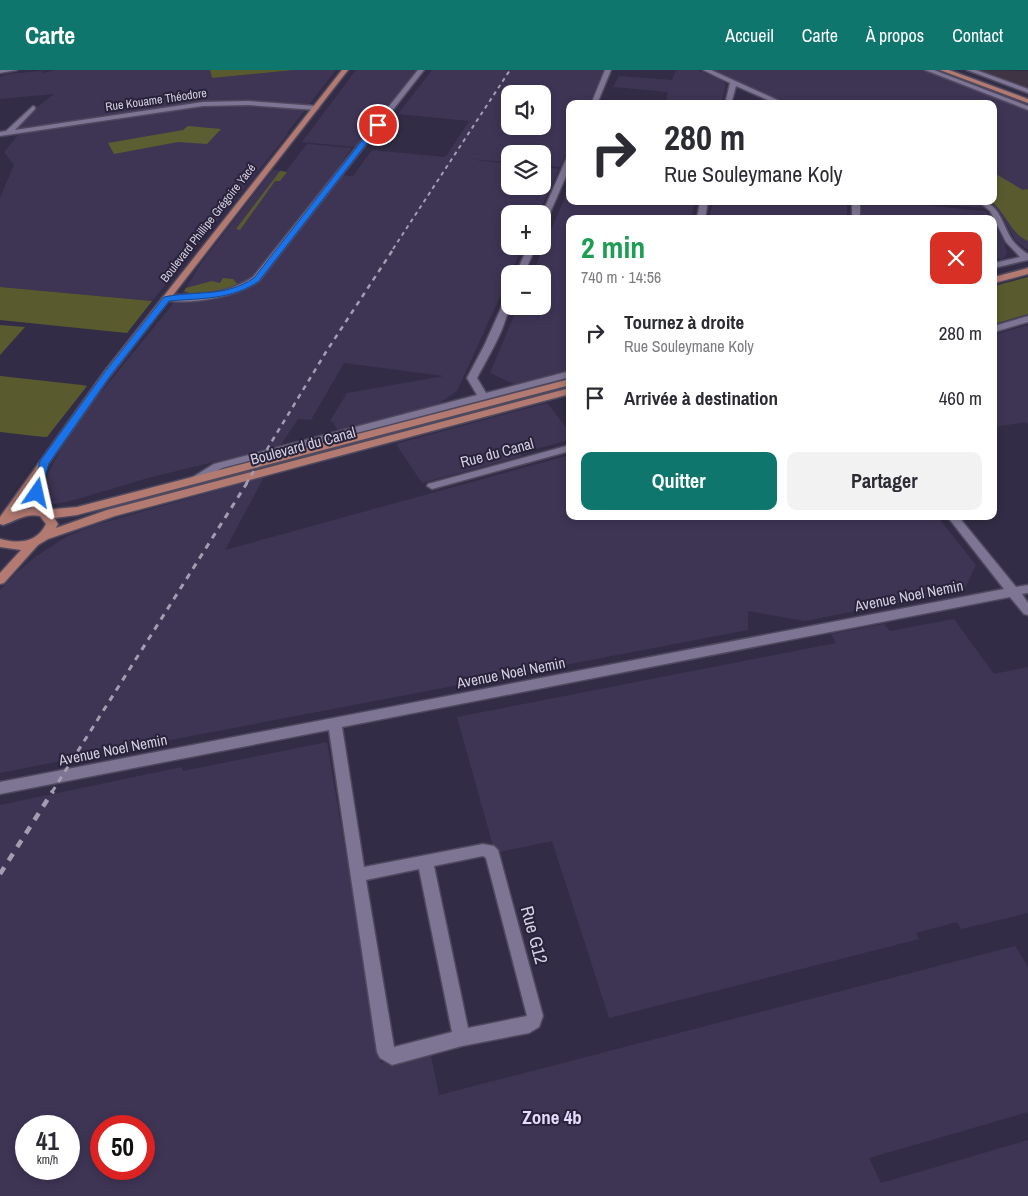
<!DOCTYPE html>
<html lang="fr">
<meta charset="utf-8">
<style>
body{margin:0;font-family:"Archivo Narrow",sans-serif;background:#f2f2f3;color:#2b2b33;height:100vh;display:flex;flex-direction:column;font-size:19px;white-space:nowrap}
*{box-sizing:border-box;margin:0}
p{font-size:16px;color:#7c7c81}
.icon{flex:none;width:28px;height:28px;fill:none;stroke:currentColor;stroke-width:2;stroke-linecap:round;stroke-linejoin:round}
.map{position:relative;flex:1;overflow:hidden}
.drawer{position:absolute;left:566px;top:145px;width:431px;height:305px;display:flex;flex-direction:column;background:#fff;border-radius:10px;box-shadow:0 2px 8px #0003}
.drawer>*{flex:none}
.top-card{position:absolute;left:566px;top:30px;width:431px;height:105px;border-radius:10px;box-shadow:0 2px 8px #0003;background:#fff;color:#2b2b33;overflow:hidden}
.fabs{position:absolute;left:501px;top:15px;display:grid;gap:10px}
.fabs a{display:grid;place-items:center;width:50px;height:50px;border-radius:10px;background:#fff;box-shadow:0 2px 8px #0003;font-size:25px}
.speed{position:absolute;left:15px;top:1045px;display:flex;gap:10px;font-size:25px;font-weight:700;text-align:center}
.speed>*{display:grid;place-content:center;width:65px;height:65px;border-radius:50%;background:#fff;box-shadow:0 2px 8px #0003;line-height:1}
.speed small{font-size:12px;font-weight:400}
.speed .limit{border:8px solid #d22;background:#fff;color:#111}
.pin{position:absolute;display:grid;place-items:center;width:42px;height:42px;color:#fff;margin:-21px;border:2px solid #fff;border-radius:50%;box-shadow:0 1px 5px #0007}
.me{position:absolute;width:55px;margin:-28px;rotate:11deg;stroke-linejoin:round;filter:drop-shadow(0 0 4px #0008)}
.turn{display:flex;align-items:center;gap:18px;height:105px;padding:0 15px;font-size:22px}
.turn .icon{width:65px;height:65px;stroke-width:2.5}
.turn b{display:block;font-size:35px;line-height:42px}
.round{display:grid;place-items:center;flex:none;width:52px;height:52px;border-radius:10px;background:#f2f2f3}
.headline{display:flex;align-items:center;justify-content:space-between;height:85px;padding:0 15px}
h1{font-size:30px;font-weight:700;line-height:38px;color:#1e9e55}
.primary-button{display:flex;gap:10px;margin-top:auto;padding:10px 15px}
.primary-button a{flex:1;height:58px;border-radius:10px;background:#0f766e;color:#fff;font-size:20px;font-weight:700;line-height:58px;text-align:center}
.primary-button a+a{background:#f2f2f3;color:#2b2b33}
ul{padding:0;list-style:none}
li{display:flex;align-items:center;gap:15px;height:65px;padding:0 15px}
li div{flex:1}
li b{display:block;font-size:19px}
li em{font-style:normal}
header{display:flex;align-items:center;gap:30px;box-sizing:border-box;height:70px;padding:0 25px;background:#0f766e;color:#fff}
header strong{font-size:24px}
nav{display:flex;gap:28px;margin-inline-start:auto;font-size:18px}
.map>svg:first-child{display:block}
</style>
<header>
<strong>Carte</strong>
<nav><a>Accueil</a><a>Carte</a><a>À propos</a><a>Contact</a></nav>
</header>
<div class="map">
<svg width="1028" height="1126" viewBox="0 0 1028 1126">
<rect width="100%" height="100%" fill="#332c46"/>
<!-- built -->
<g fill="#3e3555" fill-rule="evenodd">
<polygon points="55,0 210,0 212,8 294,0 336,0 287,63 288,64 152,231 0,217 0,128 14,95 4,82 19,64 15,60 37,37 54,24 0,29 0,7 7,4 42,1 44,3"/>
<polygon points="356,0 417,0 356,77 302,72"/>
<path d="M 432,0 L 604,0 L 589,34 L 570,34 L 570,75 L 560,97 L 543,95 L 542,84 L 510,84 L 510,92 L 467,89 L 510,94 L 510,116 L 542,116 L 543,97 L 559,99 L 538,144 L 510,144 L 510,176 L 523,176 L 457,321 L 435,336 L 338,361 L 333,352 L 330,351 L 347,323 L 444,306 L 344,293 L 311,350 L 298,349 L 280,376 L 148,408 L 67,432 L 54,434 L 43,429 L 39,421 L 62,377 L 84,343 L 186,218 L 202,192 L 273,100 L 296,102 L 286,101 L 307,74 L 352,78 L 334,104 L 337,105 L 353,106 L 372,80 L 444,87 L 447,85 L 469,51 L 398,44 ZM 510,24 L 542,24 L 542,56 L 510,56 Z"/>
<polygon points="676,0 697,0 722,10 726,15 721,34 665,34 668,22 613,17 619,6 672,10"/>
<polygon points="710,0 932,0 1028,36 1028,180 1016,171 1004,150 987,131 994,131 994,34 787,34"/>
<polygon points="570,116 570,131 695,131 691,149 570,149 570,301 516,315 490,303 518,236 542,236 542,204 532,204"/>
<polygon points="713,131 847,131 847,149 709,149"/>
<polygon points="862,131 885,131 985,141 992,149 862,149"/>
<polygon points="925,131 974,131 983,138 925,133"/>
<polygon points="994,152 1004,172 1007,184 1002,189 995,188 994,193"/>
<polygon points="1028,255 1028,354 1025,352 994,357 994,265"/>
<polygon points="547,333 570,362 570,370 520,383 522,386 422,413 396,374"/>
<polygon points="570,385 570,446 937,446 976,495 964,520 805,551 748,541 748,560 123,679 123,674 97,679 66,690 0,703 0,520 16,503 35,487 66,467 92,456 264,407 225,480"/>
<polygon points="954,549 994,604 1028,597 1028,843 961,859 957,852 916,863 919,869 609,948 552,771 495,783 457,647 836,573 831,564 884,554 890,561"/>
<path d="M 327,672 L 381,993 L 430,981 L 439,1025 L 1015,876 L 1028,897 L 1028,1042 L 869,1088 L 881,1113 L 1028,1070 L 1028,1126 L 0,1126 L 0,735 L 182,697 L 183,701 ZM 26,1056 L 69,1056 L 69,1099 L 26,1099 ZM 101,1056 L 144,1056 L 144,1099 L 101,1099 Z"/>
</g>
<!-- education -->
<polygon fill="#3e3444" points="977,0 1028,1 1028,19"/>
<!-- green -->
<g fill="#595b2f">
<polygon points="210,0 294,0 212,8"/>
<polygon points="280,101 287,102 280,111 275,111 240,160 236,159"/>
<path d="M 994,103 L 1023,120 L 1028,119 L 1028,171 C 1011,164 1006,143 991,131 L 994,131 Z"/>
<polygon points="1028,207 1028,244 994,254 994,216"/>
<path d="M 223,208 L 233,209 L 240,217 C 223,221 201,229 184,221 L 186,218 L 212,211 L 220,213 Z"/>
<polygon points="0,217 152,231 127,263 0,250"/>
<polygon points="0,255 25,257 0,285"/>
<polygon points="0,306 82,315 87,316 47,367 44,367 0,362"/>
</g>
<!-- forest -->
<polygon fill="#5b5e31" points="188,56 221,59 207,74 178,72 114,84 108,73 183,60"/>
<g fill="none" stroke-linecap="round" stroke-linejoin="round">
<defs>
<g id="minor">
<polygon points="0,0 17,0 0,3"/>
<path d="M 418,0 L 424,0 L 259,211 C 235,227 192,235 163,230 L 162,228 L 166,225 C 197,225 226,225 253,207 Z"/>
<polygon points="605,0 611,0 597,34 591,34"/>
<polygon points="703,0 711,0 786,34 777,34 736,16 731,34 725,34 730,13"/>
<polygon points="925,0 934,0 1028,36 1028,40"/>
<polygon points="967,0 976,0 1028,19 1028,23"/>
<polygon points="248,31 316,36 319,38 316,40 248,35 203,36 0,66 0,62 6,61 33,36 35,37 35,39 15,60 203,32"/>
<polygon points="567,87 570,87 570,97 546,152 542,154 542,144"/>
<polygon points="700,131 708,131 705,149 697,149"/>
<rect x="852" y="131" width="8" height="18"/>
<path d="M 978,131 C 1000,131 1002,156 1013,171 C 1017,176 1023,181 1028,184 L 1028,190 L 994,198 L 994,193 L 1020,187 L 1006,172 L 990,141 Z"/>
<polygon points="528,176 536,176 524,204 516,204"/>
<path d="M 510,224 C 510,253 490,283 477,308 L 486,323 L 570,301 L 570,307 L 222,398 L 197,412 L 189,412 L 188,410 L 214,394 L 477,325 L 467,308 L 484,276 L 506,227 Z"/>
<polygon points="1028,246 1028,252 994,262 994,256"/>
<polygon points="570,375 570,381 432,419 427,416 428,414"/>
<path d="M 947,446 L 958,446 L 1016,517 L 1028,515 L 1028,523 L 1022,524 L 1028,533 L 1028,545 L 1024,544 L 1010,527 L 342,657 L 364,797 L 483,774 L 494,776 L 498,780 L 543,946 L 539,957 L 529,963 L 462,976 L 392,995 L 380,988 L 377,982 L 329,660 L 0,724 L 0,712 L 1004,519 ZM 483,786 L 486,788 L 527,946 L 468,958 L 434,796 ZM 419,799 L 452,962 L 394,977 L 366,810 Z"/>
</g>
<g id="major">
<path d="M 342,0 L 348,0 L 110,306 L 44,400 L 42,430 L 44,440 L 77,437 L 570,309 L 570,315 L 77,445 L 54,448 L 58,454 L 56,458 L 107,440 L 570,318 L 570,324 L 115,446 L 48,469 L 38,475 L 4,513 L 0,514 L 0,503 L 21,480 L 0,477 L 0,469 C 18,474 37,473 46,454 L 40,446 C 25,443 16,451 3,455 L 0,454 L 0,447 L 104,302 ZM 32,417 L 30,430 L 32,438 L 16,441 Z"/>
<polygon points="940,0 949,0 1028,29 1028,33"/>
<polygon points="1028,198 1028,204 994,213 994,207"/>
</g>
</defs>
<!-- minor casing -->
<use href="#minor" stroke="#4f495f" stroke-width="3"/>
<!-- major casing -->
<use href="#major" stroke="#4f495f" stroke-width="3"/>
<!-- minor -->
<use href="#minor" fill="#7d7593" fill-rule="evenodd"/>
<!-- major -->
<use href="#major" fill="#b27a71" fill-rule="evenodd"/>
<!-- rail-far3 -->
<polyline stroke="#a29db1" stroke-width="2" stroke-dasharray="4 4" stroke-linecap="butt" points="393,179 510,0"/>
<!-- rail-far2 -->
<polyline stroke="#a29db1" stroke-width="2.5" stroke-dasharray="5 5" stroke-linecap="butt" points="246,414 326,282 394,178"/>
<!-- rail-far1 -->
<polyline stroke="#a29db1" stroke-width="3" stroke-dasharray="6 6" stroke-linecap="butt" points="52,722 247,413"/>
<!-- rail -->
<polyline stroke="#a29db1" stroke-width="4.5" stroke-dasharray="8 8" stroke-linecap="butt" points="0,804 53,721"/>
</g>
<!-- route -->
<path fill="#1a73e8" stroke="#114b97" d="M 375,54 L 381,55 L 259,211 C 232,230 201,228 169,231 L 110,306 L 49,393 L 40,425 L 33,425 L 32,423 L 40,391 L 104,303 L 164,227 C 197,220 224,228 254,208 Z"/>
<g text-anchor="middle" stroke-width="4" stroke-linejoin="round" paint-order="stroke">
<!-- far-street labels -->
<g font-size="12" fill="#d4d0e1" stroke="#29223b">
<text transform="translate(156 30) rotate(-8)" y="4">Rue Kouame Théodore</text>
<text transform="translate(208 153) rotate(-52)" y="4">Boulevard Phillipe Grégoire Yacé</text>
</g>
<!-- street labels -->
<g font-size="15" fill="#d4d0e1" stroke="#29223b">
<text transform="translate(303 376) rotate(-15)" y="5">Boulevard du Canal</text>
<text transform="translate(497 383) rotate(-15)" y="5">Rue du Canal</text>
<text transform="translate(909 526) rotate(-11)" y="5">Avenue Noel Nemin</text>
<text transform="translate(511 603) rotate(-11)" y="5">Avenue Noel Nemin</text>
<text transform="translate(113 680) rotate(-11)" y="5">Avenue Noel Nemin</text>
</g>
<!-- near-street labels -->
<g font-size="18" fill="#d4d0e1" stroke="#29223b">
<text transform="translate(534 865) rotate(75)" y="6">Rue G12</text>
</g>
<!-- near-neighbourhood labels -->
<g font-size="19" font-weight="bold" fill="#e3dafc" stroke="#29223b">
<text x="552" y="1054">Zone 4b</text>
</g>
</g>
</svg>
<div class="fabs">
<a><svg class="icon" aria-label="sound" viewBox="0 0 24 24"><path d="M4 9h4l5-4v14l-5-4H4zM17 9q2 3 0 6"/></svg></a>
<a><svg class="icon" aria-label="layers" viewBox="0 0 24 24"><path d="M12 4l9 5-9 5-9-5zM3 14l9 5 9-5"/></svg></a>
<a>+</a>
<a>−</a>
</div>
<div class="speed"><div>41<small>km/h</small></div><div class="limit">50</div></div>
<div class="pin" style="left:378px;top:55px;background:#d93025"><svg class="icon" aria-label="arrive" viewBox="0 0 24 24"><path d="M6 21V4h12l-3 4 3 4H6"/></svg></div>
<svg class="me" style="left:37px;top:423px" viewBox="-20 -20 40 40"><path d="M0-17L14 15 0 8-14 15z" fill="#1a73e8" stroke="#fff" stroke-width="4"/></svg>
<div class="top-card">
<div class="turn"><svg class="icon" aria-label="right" viewBox="0 0 24 24"><path d="M7 20v-9h11M14 6l5 5-5 5"/></svg><div><b>280 m</b>Rue Souleymane Koly</div></div>
</div>
<section class="drawer">
<div class="headline"><div><h1>2 min</h1><p>740 m · 14:56</p></div><a class="round" style="background:#d93025;color:#fff"><svg class="icon" aria-label="close" viewBox="0 0 24 24"><path d="M6 6l12 12M18 6L6 18"/></svg></a></div>
<ul>
<li><svg class="icon" aria-label="right" viewBox="0 0 24 24"><path d="M7 20v-9h11M14 6l5 5-5 5"/></svg><div><b>Tournez à droite</b><p>Rue Souleymane Koly</p></div><em>280 m</em></li>
<li><svg class="icon" aria-label="arrive" viewBox="0 0 24 24"><path d="M6 21V4h12l-3 4 3 4H6"/></svg><div><b>Arrivée à destination</b></div><em>460 m</em></li>
</ul>
<div class="primary-button"><a>Quitter</a><a>Partager</a></div>
</section>
</div>
